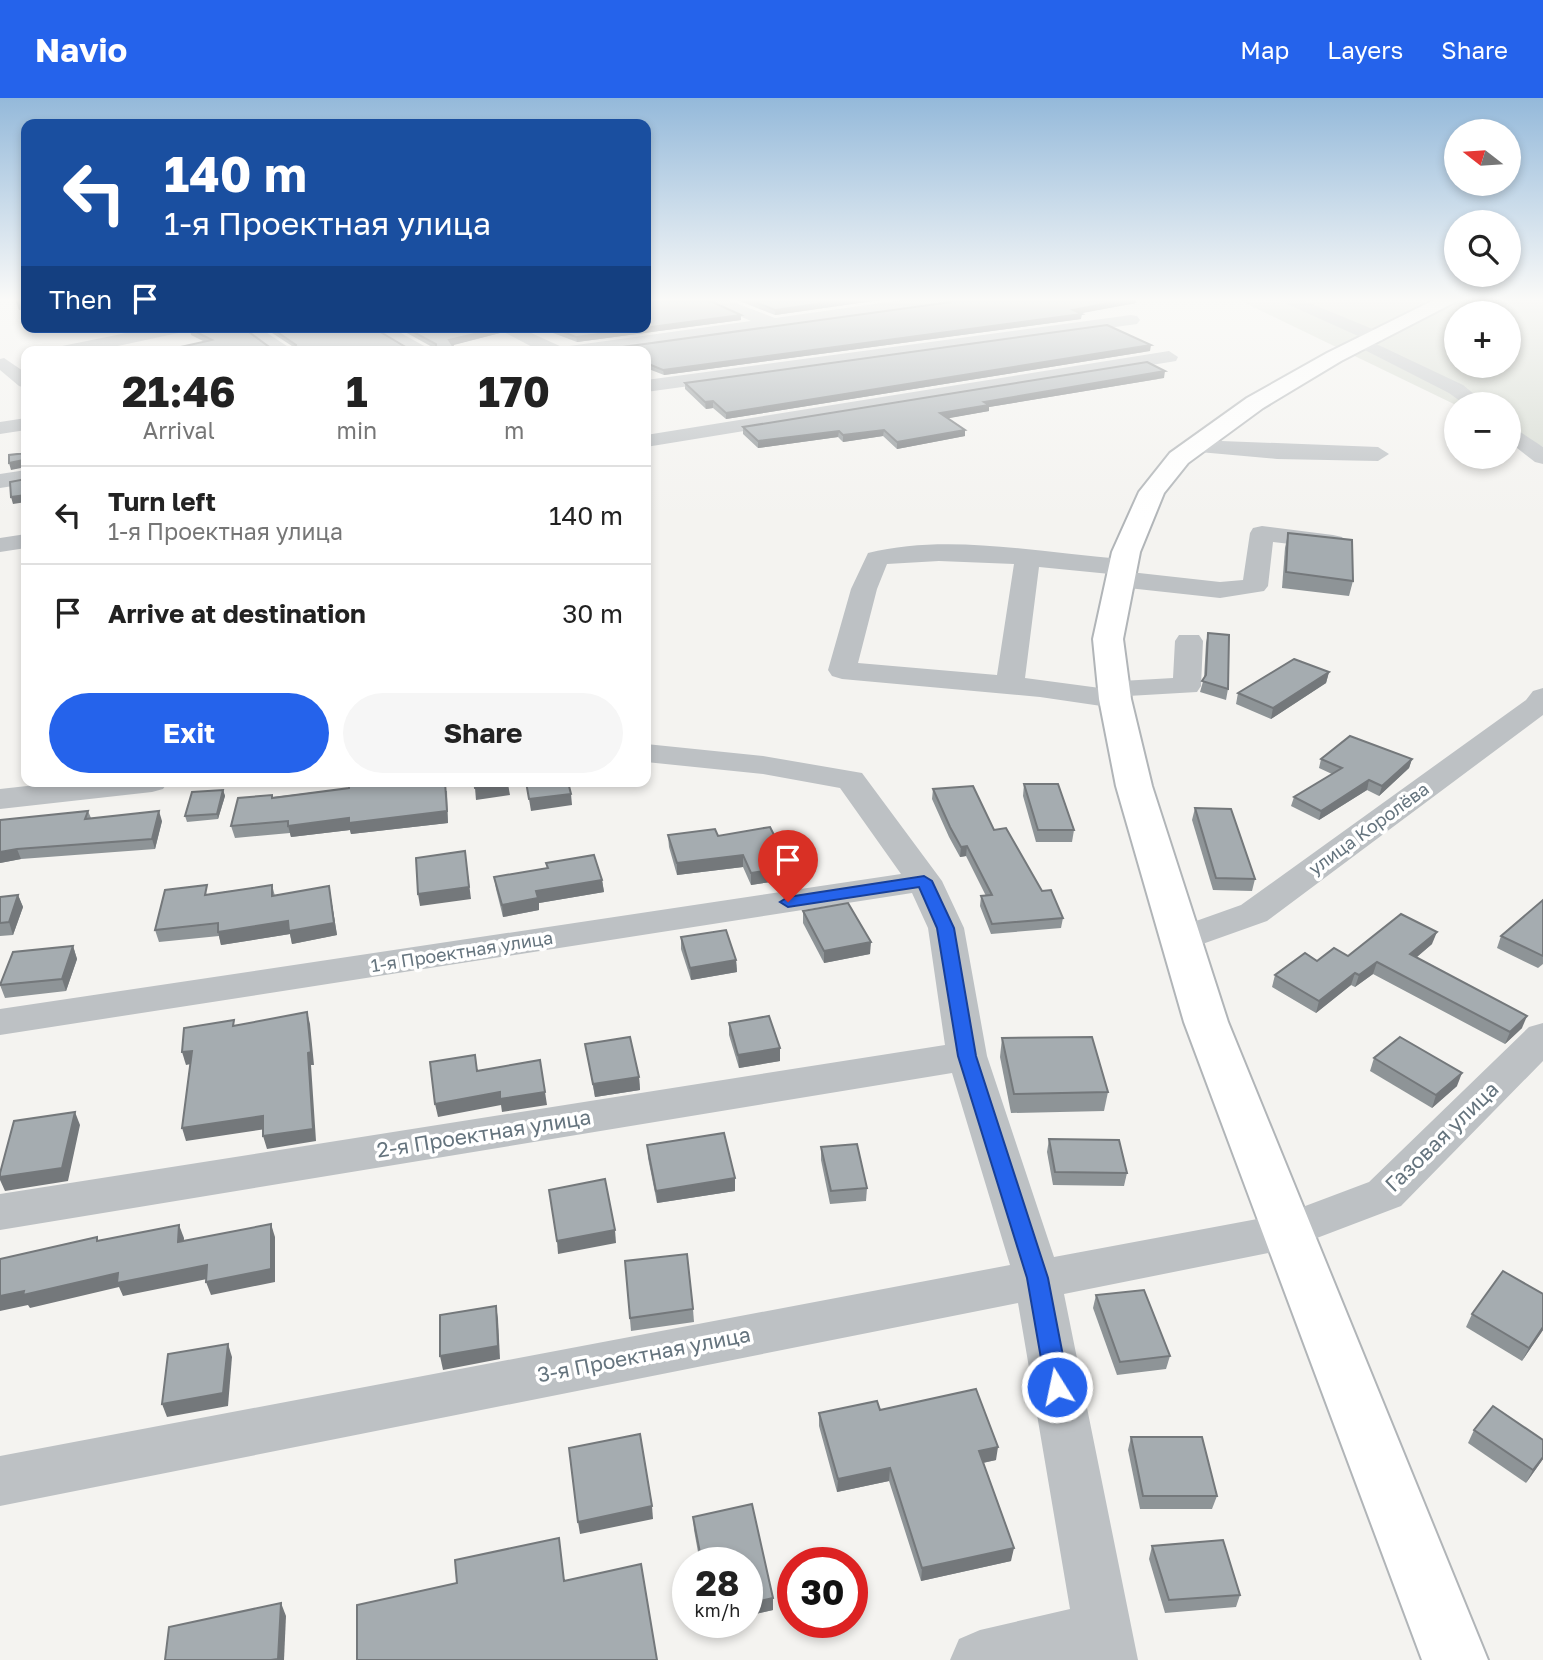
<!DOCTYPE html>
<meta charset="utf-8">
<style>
body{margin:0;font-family:"Golos Text",sans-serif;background:#f6f6f6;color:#222;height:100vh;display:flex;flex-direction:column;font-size:26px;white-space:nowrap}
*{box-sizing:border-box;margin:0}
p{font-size:23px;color:#767676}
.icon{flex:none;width:38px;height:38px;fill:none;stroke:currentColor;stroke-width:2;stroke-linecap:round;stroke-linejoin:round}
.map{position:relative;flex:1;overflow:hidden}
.panel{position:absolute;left:21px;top:248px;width:630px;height:441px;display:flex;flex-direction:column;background:#fff;border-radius:14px;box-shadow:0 4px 10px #0003}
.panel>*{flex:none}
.guide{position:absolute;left:21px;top:21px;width:630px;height:214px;border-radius:14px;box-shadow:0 4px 10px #0003;background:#1a4fa0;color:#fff;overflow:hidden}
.needle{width:46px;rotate:287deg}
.buttons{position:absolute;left:1444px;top:21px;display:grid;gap:14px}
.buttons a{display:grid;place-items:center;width:77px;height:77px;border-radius:50%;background:#fff;box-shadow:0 4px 10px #0003;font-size:35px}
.speed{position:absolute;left:672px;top:1449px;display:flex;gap:14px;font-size:35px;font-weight:700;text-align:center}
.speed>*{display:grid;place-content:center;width:91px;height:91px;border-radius:50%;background:#fff;box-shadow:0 4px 10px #0003;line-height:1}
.speed small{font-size:18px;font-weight:400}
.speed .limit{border:10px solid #d22;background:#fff;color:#111}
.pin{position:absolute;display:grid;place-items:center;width:60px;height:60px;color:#fff;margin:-72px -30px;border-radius:50% 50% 50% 0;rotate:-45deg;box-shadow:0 0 7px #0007}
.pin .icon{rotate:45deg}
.me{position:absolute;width:77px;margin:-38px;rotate:350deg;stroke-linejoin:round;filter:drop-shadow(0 0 5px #0008)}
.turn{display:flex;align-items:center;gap:24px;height:147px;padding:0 28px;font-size:32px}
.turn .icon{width:91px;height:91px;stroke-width:2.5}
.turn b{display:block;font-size:49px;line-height:60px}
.then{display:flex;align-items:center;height:66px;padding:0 28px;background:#0003;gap:14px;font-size:26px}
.eta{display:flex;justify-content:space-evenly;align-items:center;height:119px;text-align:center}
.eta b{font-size:42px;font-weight:700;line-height:49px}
.primary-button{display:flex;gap:14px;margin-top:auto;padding:14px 28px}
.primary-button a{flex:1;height:80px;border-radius:42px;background:#2563eb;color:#fff;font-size:28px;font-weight:700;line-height:80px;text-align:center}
.primary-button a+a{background:#f6f6f6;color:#222}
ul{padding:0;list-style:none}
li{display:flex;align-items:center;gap:21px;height:98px;padding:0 28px;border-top:2px solid #e0e0e0}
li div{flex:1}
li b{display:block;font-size:26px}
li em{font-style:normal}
header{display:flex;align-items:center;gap:42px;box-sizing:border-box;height:98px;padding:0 35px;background:#2563eb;color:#fff}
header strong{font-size:33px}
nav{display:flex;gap:38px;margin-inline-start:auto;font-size:24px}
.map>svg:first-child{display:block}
</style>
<header>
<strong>Navio</strong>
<nav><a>Map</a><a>Layers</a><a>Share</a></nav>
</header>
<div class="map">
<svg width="1543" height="1562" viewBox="0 0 1543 1562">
<rect width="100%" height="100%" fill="#f4f3f0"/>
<!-- green -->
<path fill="#d5dad1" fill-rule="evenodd" d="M 1543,201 L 1543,349 L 1509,332 L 1508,306 L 1456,307 L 1239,202 ZM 1456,215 L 1508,215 L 1508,268 L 1456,268 Z"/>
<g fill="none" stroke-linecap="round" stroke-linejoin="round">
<defs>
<polygon id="major" points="1436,201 1461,201 1341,263 1263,310 1188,365 1164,395 1140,454 1123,541 1131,601 1152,688 1228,924 1488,1562 1422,1562 1184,924 1116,688 1099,601 1093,541 1112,454 1139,394 1170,355 1247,300 1327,255"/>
</defs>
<!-- major casing -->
<use href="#major" stroke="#b1b5b8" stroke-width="4"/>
<!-- minor -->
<g fill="#bdc1c4" fill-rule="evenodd">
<polygon points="700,201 725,201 775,220 909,201 958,201 950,206 605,254 542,254 494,229 518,229 562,249 751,223"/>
<polygon points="1276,201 1300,201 1382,235 1385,239 1382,243 1370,243 1463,287 1486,306 1464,306 1449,295 1353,246 1356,242 1367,242"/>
<polygon points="1131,217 1137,218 1140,222 1137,226 646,294 646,282"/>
<polygon points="156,229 192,229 183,234 90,254 53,254 62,248"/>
<polygon points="236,229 258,229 296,254 274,254"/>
<polygon points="367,229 390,229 435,254 411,254"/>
<polygon points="1169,253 1178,259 1176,263 646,349 646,337"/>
<polygon points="4,260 26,275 26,290 19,288 0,272 0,261"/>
<polygon points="26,320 26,332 0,336 0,324"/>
<polygon points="1508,326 1543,349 1543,366 1535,364 1508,343"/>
<polygon points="1196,342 1378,349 1389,356 1378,363 1277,361 1188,353 1185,348 1188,343"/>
<polygon points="26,372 26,386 0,390 0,376"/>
<path d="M 1262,428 L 1333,437 L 1342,439 L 1345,444 L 1342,449 L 1333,451 L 1273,444 L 1268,488 L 1264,493 L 1220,500 L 1119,489 L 1110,486 L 1106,481 L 1110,476 L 1039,469 L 1025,580 L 1100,590 L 1104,584 L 1173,580 L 1175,543 L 1179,537 L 1199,537 L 1203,543 L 1201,588 L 1197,594 L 1128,598 L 1130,601 L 1125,607 L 1115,610 L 1040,599 L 842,581 L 832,578 L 828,572 L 851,491 L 868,455 C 949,435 1040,455 1121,461 L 1130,464 L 1134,469 L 1130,474 L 1220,484 L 1243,482 L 1250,435 L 1253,430 ZM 939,463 L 1014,466 L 997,577 L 858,565 L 877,491 L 887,466 Z"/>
<polygon points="26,436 26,450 0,454 0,440"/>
<polygon points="1543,590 1543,617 1267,823 1194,849 1181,853 1168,849 1163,841 1168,833 1241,807 1526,602 1533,593"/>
<polygon points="646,646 763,658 862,675 942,783 964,830 987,958 1054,1159 1284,1116 1369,1084 1529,929 1543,925 1543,963 1401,1108 1288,1151 1064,1196 1138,1562 950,1562 959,1541 980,1532 1070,1511 1018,1205 0,1408 0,1358 1010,1167 952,975 0,1132 0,1096 945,947 928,830 912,795 0,937 0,911 901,776 840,690 763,676 646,664"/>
<polygon points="63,684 168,684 163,691 152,694 0,711 0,691"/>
</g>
<!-- major -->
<use href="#major" fill="#fff" fill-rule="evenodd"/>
</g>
<!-- wall -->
<g fill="#8e9497">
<polygon points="734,201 887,201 775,217"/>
<polygon points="954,201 1136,201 1136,205 1080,215 1081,221 664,277 646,270 646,254 608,254 608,251 951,204"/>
<polygon points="741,217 741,222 577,244 537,229 646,229"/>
<polygon points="263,229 372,229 409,251 434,250 396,229 498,229 500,230 500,235 452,247 457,254 158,254 205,244 191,237 190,231 272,251 295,251 295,250"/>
<polygon points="1150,253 726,321 713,310 706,311 685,291 685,285"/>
<polygon points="1164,280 989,309 989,313 948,320 965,338 897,351 883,338 843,344 838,339 758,350 743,336 743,329"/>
<polygon points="1288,435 1353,483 1349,498 1282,490 1285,450"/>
<polygon points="1208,535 1228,591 1226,602 1200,594 1204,580 1206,545"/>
<polygon points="1329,574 1326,585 1271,621 1236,606 1238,595"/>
<polygon points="1321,661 1412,661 1409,670 1379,698 1367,692 1319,722 1291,708 1294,699 1332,676 1319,670"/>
<polygon points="357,684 393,684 393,687 447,693 448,725 351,736 350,732 291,739 290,735 235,740 231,728 273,699 349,690"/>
<polygon points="1024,686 1074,732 1072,744 1036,744 1023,698"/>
<polygon points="933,691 994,732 1063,820 1061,830 991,836 980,808 981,798 986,798 966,758 960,759 949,739 932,701"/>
<polygon points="223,692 225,698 218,721 187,724 185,718"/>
<polygon points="1195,710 1255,781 1252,793 1213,792 1192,722"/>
<polygon points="88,713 91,720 162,723 155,751 21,761 0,765 0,722"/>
<polygon points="668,737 718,738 790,781 751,787 743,769 677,777 669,749"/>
<polygon points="546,765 602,782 604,794 539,805 539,812 503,819 496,791 494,779 547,770"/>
<polygon points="272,787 275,798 329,788 337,837 292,846 290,836 221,847 219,838 159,844 155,832 209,796"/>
<polygon points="18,797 23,809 13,837 0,838 0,799"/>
<polygon points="1543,802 1543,866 1538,870 1497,850 1501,838"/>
<polygon points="803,813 870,856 824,865 803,825"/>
<polygon points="681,839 736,862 737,874 691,882 681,851"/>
<polygon points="1432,846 1417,859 1522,930 1505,946 1373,876 1355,889 1351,887 1316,915 1272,889 1275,877 1348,858"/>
<polygon points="73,848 77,861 66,893 5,900 0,887"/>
<polygon points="729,925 780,950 780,963 739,970 729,937"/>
<polygon points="1002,940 1108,994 1104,1013 1011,1015 1000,959"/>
<polygon points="585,946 639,979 640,992 595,999"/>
<polygon points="1374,960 1457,988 1432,1010 1370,973"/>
<polygon points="1049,1041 1127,1075 1124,1088 1053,1087 1047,1054"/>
<polygon points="647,1047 735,1080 735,1093 657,1105 648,1060"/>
<polygon points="821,1049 867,1090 866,1103 830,1106 821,1062"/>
<polygon points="625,1163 693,1211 694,1224 631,1233"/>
<polygon points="1096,1197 1170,1258 1166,1271 1117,1277 1093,1210"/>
<polygon points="1472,1216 1543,1232 1522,1263 1466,1229"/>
<polygon points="880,1312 996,1362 983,1365 1011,1463 921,1483 889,1383 837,1394 819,1328 819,1315"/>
<polygon points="1474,1332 1543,1361 1526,1385 1468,1345"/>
<polygon points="1131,1339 1217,1398 1212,1411 1140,1411 1128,1352"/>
<polygon points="752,1406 773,1500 773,1512 747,1518 747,1465 700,1465 694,1432 693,1419"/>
<polygon points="1152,1448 1240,1497 1236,1509 1165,1515 1149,1461"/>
</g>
<!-- shaded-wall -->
<g fill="#74787b">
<polygon points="15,201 26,201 26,212 19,212"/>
<polygon points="852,201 887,201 775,217 775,212"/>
<polygon points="1130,201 1136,201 1136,205 1072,217 1073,212"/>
<polygon points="1082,216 1081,221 664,277 663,272"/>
<polygon points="741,217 741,222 577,244 576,239"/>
<polygon points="500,230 500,235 450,248 449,242"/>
<polygon points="1151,247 1150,253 726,321 726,315"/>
<polygon points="1165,273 1164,280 989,309 989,313 939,322 940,315 984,304"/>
<polygon points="713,303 713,310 706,311 705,304"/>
<polygon points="884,332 883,338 843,344 843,337"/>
<polygon points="965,332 965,338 897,351 897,344"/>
<polygon points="839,333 838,339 758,350 758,343"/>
<polygon points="23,362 26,369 11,372 9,365"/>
<polygon points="26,397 26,404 13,406 11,399"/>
<polygon points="1329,574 1326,585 1271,621 1273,610"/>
<polygon points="1412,661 1409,670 1379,698 1382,688"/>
<polygon points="1369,682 1367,692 1319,722 1321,713"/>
<polygon points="445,684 448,725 351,736 350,732 291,739 288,728 349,720"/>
<polygon points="508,686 510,697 476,702 475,690"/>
<polygon points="223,692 225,698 218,721 217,716"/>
<polygon points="571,696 572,707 531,713 529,701"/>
<polygon points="159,713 162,723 155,751 152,741"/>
<polygon points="967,748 966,758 960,759 961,749"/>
<polygon points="17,751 21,761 0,765 0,754"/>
<polygon points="465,753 471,801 420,808 418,796"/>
<polygon points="743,757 743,769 677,777 677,765"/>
<polygon points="790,769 790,781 751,787 751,775"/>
<polygon points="602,782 604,794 539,805 539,812 503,819 502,807 536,793"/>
<polygon points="329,788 337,837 292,846 290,836 221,847 218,834"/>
<polygon points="18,797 23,809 13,837 9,824"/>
<polygon points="1437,834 1432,846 1406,868 1410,856"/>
<polygon points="871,844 870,856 824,865 824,853"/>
<polygon points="73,848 77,861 66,893 62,881"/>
<polygon points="736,862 737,874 691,882 690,870"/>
<polygon points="1377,864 1373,876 1355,889 1359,877"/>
<polygon points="1355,875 1351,887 1316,915 1319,903"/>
<polygon points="307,914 310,926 314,967 311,967 316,1043 267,1051 263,1038"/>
<polygon points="1527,918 1522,930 1505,946 1510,934"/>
<polygon points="780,950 780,963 739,970 738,957"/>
<polygon points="192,953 196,965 186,967 182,954"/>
<polygon points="1462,975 1457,988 1432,1010 1436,997"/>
<polygon points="639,979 640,992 595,999 593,986"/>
<polygon points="500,994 545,994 547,1007 502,1014 501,1007 438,1019 435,1006"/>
<polygon points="75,1014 80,1027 68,1083 5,1093 0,1082 0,1079"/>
<polygon points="263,1018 266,1031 186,1043 182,1030"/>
<polygon points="735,1080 735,1093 657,1105 656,1093"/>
<polygon points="271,1126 275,1139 275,1184 211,1197 206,1184"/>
<polygon points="179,1127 184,1140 183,1157 178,1144"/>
<polygon points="615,1132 616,1145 558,1156 557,1143"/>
<polygon points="207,1167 212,1180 123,1198 119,1189 30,1210 28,1207 0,1213 0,1198 118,1175"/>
<polygon points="496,1208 498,1221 500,1261 443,1272 440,1258"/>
<polygon points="1543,1229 1543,1232 1522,1263 1529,1250"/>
<polygon points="228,1246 232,1259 228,1308 167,1319 162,1306"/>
<polygon points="998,1349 996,1362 977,1366 979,1353"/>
<polygon points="1543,1359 1543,1361 1526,1385 1533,1372"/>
<polygon points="890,1370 889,1383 837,1394 838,1381"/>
<polygon points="652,1408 653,1421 580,1436 578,1424"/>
<polygon points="1014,1450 1011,1463 921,1483 922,1470"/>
<polygon points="773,1500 773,1512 747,1518 747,1506"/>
<polygon points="281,1505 286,1518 284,1562 271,1562"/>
</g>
<!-- building -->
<g fill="#a5acb0" stroke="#74787b" stroke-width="2">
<polygon points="646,201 706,201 741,217 576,239 550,229 646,229"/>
<polygon points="747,201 852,201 775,212"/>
<polygon points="954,201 1130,201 1073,212 1082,216 663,272 646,265 646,254 616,254 608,251 951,204"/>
<polygon points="1107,227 1151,247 726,315 713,303 705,304 685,285"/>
<polygon points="200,229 242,229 272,251 295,251 296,247 270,229 372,229 409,251 436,250 436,246 404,229 500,230 449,242 457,254 367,254 365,253 361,254 213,254 210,252 211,254 158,254 212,242 190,231"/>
<polygon points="1147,264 1165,273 984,304 989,307 940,315 965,332 897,344 884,332 843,337 839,333 758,343 743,329"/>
<polygon points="26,354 26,365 23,362 9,365 9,357 26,355"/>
<polygon points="26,369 26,397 11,399 10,384 26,381"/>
<polygon points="1288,435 1352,442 1353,483 1286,474"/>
<polygon points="1208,535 1229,537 1228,591 1202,583 1206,577"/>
<polygon points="1294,561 1329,574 1273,610 1238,595"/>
<polygon points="1350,638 1412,661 1382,688 1369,682 1321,713 1294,699 1342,670 1321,661"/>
<polygon points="357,684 392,684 392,687 415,684 445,684 447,713 349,725 349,720 288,728 288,723 231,728 238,700 272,697 272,700 349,690 349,685"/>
<polygon points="474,684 508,684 508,686 475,690"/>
<polygon points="526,684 568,684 571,696 529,701"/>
<polygon points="1024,686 1058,686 1074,732 1038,732"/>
<polygon points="973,688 994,732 1006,730 1042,793 1051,792 1063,820 992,826 981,798 992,797 967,748 961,749 950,729 933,691"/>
<polygon points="223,692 217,716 185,718 192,694"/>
<polygon points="1195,710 1231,711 1255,781 1216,780"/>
<polygon points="88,713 85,721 159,713 152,741 17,751 0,754 0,722"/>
<polygon points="770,729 790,769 751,775 743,757 677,765 668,737 715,731 718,738"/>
<polygon points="465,753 469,789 418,796 416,760"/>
<polygon points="594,757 602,782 536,793 538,800 502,807 494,779 548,770 546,765"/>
<polygon points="207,787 205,797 272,787 272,798 329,788 334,825 289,833 288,823 218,834 218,825 155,832 165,792"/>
<polygon points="18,797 9,824 0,825 0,799"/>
<polygon points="1543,802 1543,858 1501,838"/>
<polygon points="848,805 871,844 824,853 803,813"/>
<polygon points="1401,816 1437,834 1410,856 1527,918 1510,934 1377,864 1359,877 1355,875 1319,903 1275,877 1305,855 1317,863 1334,850 1348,858"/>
<polygon points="726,832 736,862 690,870 681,839"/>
<polygon points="73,848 62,881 0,887 13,854"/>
<polygon points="307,914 311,954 308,955 313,1031 263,1038 263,1018 182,1030 192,953 182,954 184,930 234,922 233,928"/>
<polygon points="769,918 780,950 738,957 729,925"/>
<polygon points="630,939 639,979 593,986 585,946"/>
<polygon points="1092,939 1108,994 1014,996 1002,940"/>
<polygon points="1400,939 1462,975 1436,997 1374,960"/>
<polygon points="475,957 477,973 540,962 545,994 500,1001 500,994 435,1006 430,964"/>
<polygon points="75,1014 62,1070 0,1079 0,1075 14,1023"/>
<polygon points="724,1035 735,1080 656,1093 647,1047"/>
<polygon points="1049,1041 1119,1042 1127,1075 1055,1074"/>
<polygon points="857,1046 867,1090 831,1093 821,1049"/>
<polygon points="605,1081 615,1132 557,1143 549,1092"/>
<polygon points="271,1126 271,1171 206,1184 207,1167 117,1185 118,1175 23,1197 24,1193 0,1198 0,1161 97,1139 97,1143 179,1127 178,1144"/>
<polygon points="687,1156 693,1211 630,1220 625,1163"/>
<polygon points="1503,1173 1543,1196 1543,1229 1529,1250 1472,1216"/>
<polygon points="1144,1192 1170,1258 1120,1264 1096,1197"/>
<polygon points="496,1208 498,1248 440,1258 440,1217"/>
<polygon points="228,1246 223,1295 162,1306 168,1256"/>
<polygon points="976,1291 998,1349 979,1353 1014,1450 922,1470 890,1370 838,1381 819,1315 877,1303 880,1312"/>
<polygon points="1493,1308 1543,1342 1543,1359 1533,1372 1474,1332"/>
<polygon points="640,1336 652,1408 578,1424 569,1350"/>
<polygon points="1131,1339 1202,1339 1217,1398 1143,1398"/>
<polygon points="752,1406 773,1500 747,1506 747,1465 702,1465 693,1419"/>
<polygon points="559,1440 564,1483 641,1466 657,1562 357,1562 357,1507 457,1485 455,1462"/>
<polygon points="1223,1442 1240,1497 1169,1502 1152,1448"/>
<polygon points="281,1505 278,1561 271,1562 165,1562 169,1529"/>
</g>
<!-- sky -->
<linearGradient id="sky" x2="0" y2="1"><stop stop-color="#94b9da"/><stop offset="0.48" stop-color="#fafaf8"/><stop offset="1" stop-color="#fafaf8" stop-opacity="0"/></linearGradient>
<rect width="1543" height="420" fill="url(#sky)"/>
<!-- route -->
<polygon fill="#2563eb" stroke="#184099" stroke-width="2" points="924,778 932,783 954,830 976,958 1048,1180 1069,1289 1066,1296 1057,1299 1049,1296 1046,1289 1027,1180 958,958 937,830 919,789 788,809 780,804 788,799"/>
<g text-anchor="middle" stroke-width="7" stroke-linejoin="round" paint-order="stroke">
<!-- street labels -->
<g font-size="18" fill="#65747e" stroke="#fff">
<text transform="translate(1369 731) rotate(-36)" y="6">улица Королёва</text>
<text transform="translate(462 854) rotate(-9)" y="6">1-я Проектная улица</text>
</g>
<!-- near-street labels -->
<g font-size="21" fill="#65747e" stroke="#fff">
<text transform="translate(484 1036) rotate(-9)" y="7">2-я Проектная улица</text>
<text transform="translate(1442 1039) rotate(-44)" y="7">Газовая улица</text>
<text transform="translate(644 1257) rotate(-11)" y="7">3-я Проектная улица</text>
</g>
</g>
</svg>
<div class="buttons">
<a><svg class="needle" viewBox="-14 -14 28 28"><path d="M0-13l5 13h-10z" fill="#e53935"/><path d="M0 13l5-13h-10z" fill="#767676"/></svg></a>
<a><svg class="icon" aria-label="search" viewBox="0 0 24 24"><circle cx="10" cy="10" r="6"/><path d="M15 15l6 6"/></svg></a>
<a>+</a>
<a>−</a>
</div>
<div class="speed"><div>28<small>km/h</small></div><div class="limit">30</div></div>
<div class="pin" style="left:788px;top:804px;background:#d93025"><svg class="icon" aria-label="arrive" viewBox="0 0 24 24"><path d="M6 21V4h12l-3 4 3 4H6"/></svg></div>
<svg class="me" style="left:1057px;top:1289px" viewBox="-20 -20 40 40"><circle r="17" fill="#2563eb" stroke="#fff" stroke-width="3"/><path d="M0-11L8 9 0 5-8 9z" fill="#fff"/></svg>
<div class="guide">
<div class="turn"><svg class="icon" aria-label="left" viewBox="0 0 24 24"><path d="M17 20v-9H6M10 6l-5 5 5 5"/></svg><div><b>140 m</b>1-я Проектная улица</div></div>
<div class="then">Then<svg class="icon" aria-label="arrive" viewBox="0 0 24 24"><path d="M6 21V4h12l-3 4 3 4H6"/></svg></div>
</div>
<section class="panel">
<div class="eta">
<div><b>21:46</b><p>Arrival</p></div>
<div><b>1</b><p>min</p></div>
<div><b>170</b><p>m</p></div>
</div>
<ul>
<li><svg class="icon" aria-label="left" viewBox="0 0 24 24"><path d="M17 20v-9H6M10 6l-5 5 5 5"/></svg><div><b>Turn left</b><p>1-я Проектная улица</p></div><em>140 m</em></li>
<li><svg class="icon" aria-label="arrive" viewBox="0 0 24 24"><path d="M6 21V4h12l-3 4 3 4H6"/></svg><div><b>Arrive at destination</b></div><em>30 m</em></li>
</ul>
<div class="primary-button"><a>Exit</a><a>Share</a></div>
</section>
</div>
